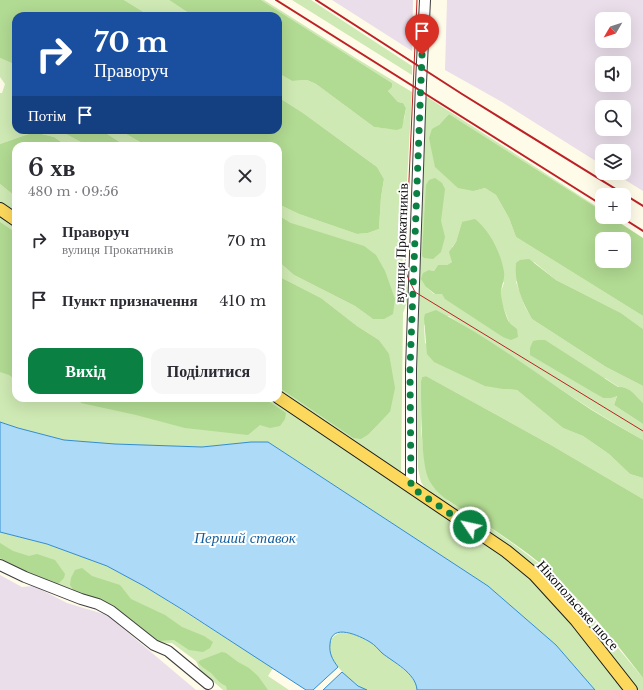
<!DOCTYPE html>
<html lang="uk">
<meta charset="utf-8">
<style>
body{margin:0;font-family:"Libre Baskerville",serif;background:#f7f7f7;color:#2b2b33;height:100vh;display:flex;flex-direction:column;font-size:15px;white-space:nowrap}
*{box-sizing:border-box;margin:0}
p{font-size:13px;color:#7c7c81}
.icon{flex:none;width:22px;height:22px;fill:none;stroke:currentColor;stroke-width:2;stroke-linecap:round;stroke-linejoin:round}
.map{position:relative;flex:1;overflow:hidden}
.drawer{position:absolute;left:12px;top:142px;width:270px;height:260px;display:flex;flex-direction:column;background:#fff;border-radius:12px;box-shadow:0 4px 16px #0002}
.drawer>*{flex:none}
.banner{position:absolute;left:12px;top:12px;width:270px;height:122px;border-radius:12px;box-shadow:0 4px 16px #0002;background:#1a4fa0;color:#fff;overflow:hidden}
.needle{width:26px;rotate:231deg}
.controls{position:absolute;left:595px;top:12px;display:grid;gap:8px}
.controls a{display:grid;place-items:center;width:36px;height:36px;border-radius:8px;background:#fff;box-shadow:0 4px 16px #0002;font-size:20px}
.pin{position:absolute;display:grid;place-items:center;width:34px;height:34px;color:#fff;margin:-41px -17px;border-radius:50% 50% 50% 0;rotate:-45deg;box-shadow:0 0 4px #0007}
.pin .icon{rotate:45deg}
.me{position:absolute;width:44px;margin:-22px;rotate:304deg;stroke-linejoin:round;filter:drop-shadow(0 0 3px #0008)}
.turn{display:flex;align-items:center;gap:14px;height:84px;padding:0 16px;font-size:18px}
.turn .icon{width:52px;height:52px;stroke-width:2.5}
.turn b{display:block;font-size:28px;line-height:34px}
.then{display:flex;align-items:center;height:38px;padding:0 16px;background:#0003;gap:8px;font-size:15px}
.round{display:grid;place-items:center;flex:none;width:42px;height:42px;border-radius:12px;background:#f7f7f7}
.head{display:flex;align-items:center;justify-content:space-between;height:68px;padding:0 16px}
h1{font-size:24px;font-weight:600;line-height:30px}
.cta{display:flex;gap:8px;margin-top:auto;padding:8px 16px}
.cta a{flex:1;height:46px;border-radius:12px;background:#0b8043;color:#fff;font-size:16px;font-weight:600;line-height:46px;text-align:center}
.cta a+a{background:#f7f7f7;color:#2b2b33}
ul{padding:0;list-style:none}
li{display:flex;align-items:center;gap:12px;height:60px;padding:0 16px}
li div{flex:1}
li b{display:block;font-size:15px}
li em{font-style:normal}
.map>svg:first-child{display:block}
</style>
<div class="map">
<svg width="643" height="690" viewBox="0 0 643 690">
<rect width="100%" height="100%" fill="#fffbe9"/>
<!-- industrial -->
<g fill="#e9deea" fill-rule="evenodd">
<polygon points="332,0 413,0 412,51"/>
<path d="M 447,0 L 643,0 L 643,191 L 614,173 L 624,173 L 624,151 L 602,151 L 602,165 L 502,102 L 445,70 ZM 602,19 L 624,19 L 624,41 L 602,41 ZM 602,63 L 624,63 L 624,85 L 602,85 ZM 602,107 L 624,107 L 624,129 L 602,129 Z"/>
<polygon points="0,575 22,587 34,586 67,603 107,615 196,690 0,690"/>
</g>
<!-- green -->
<g fill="#cee9b3" fill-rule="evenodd">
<polygon points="124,0 169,0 193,16 150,16"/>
<polygon points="261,0 264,0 359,60 412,92 402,270 410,293 403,313 401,474 278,391 278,387 353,438 369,434 390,412 389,355 379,340 357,326 321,298 278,276 278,261 294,275 355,306 373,319 291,223 278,215 278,204 299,214 357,234 368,233 379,229 381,197 384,179 377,167 303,113 278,97 278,73 292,81 307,80 316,84 374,127 391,129 404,120 406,108 403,103 398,102 388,91 392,83"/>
<polygon points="292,0 311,0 412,66 412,75"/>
<polygon points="0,58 16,65 16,130 63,130 66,134 88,146 67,146 54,137 34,132 0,144 0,93 2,93 5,84 0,77"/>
<path d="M 424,95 L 602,210 L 602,211 L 449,114 L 439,125 L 474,191 L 485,188 L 496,195 L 509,218 L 516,237 L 643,316 L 643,329 L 621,313 L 556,280 L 534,262 L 516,282 L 525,307 L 532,319 L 606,367 L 643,386 L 643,403 L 605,378 L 595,393 L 603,398 L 617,395 L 614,405 L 643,424 L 643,440 C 576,402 514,357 449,316 L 424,325 L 425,343 L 503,389 L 517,390 L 563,428 L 583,436 L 609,454 L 630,474 L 643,478 L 643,499 L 551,445 L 426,376 L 422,377 L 421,381 L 421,430 L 425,464 L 448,501 L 475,517 L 516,546 L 546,569 L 573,594 L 643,678 L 643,690 L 637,690 L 579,618 L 427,492 L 421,482 L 418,468 L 415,369 ZM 462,222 L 504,283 L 501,291 L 501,301 L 509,322 L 517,329 L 442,294 L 434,294 L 426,287 L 429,270 L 434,271 L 438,265 L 447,265 L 452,262 L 452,247 L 456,242 Z"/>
<polygon points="101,130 119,130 147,146 126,146"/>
<polygon points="0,184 16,197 16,215 0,204"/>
<polygon points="0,217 16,228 16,398 269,398 504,556 529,578 571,624 624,690 595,690 556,645 488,586 268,442 251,442 202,447 115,444 64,440 18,428 0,422"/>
<polygon points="0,532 47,544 107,566 144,586 273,668 268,676 289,690 223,690 200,670 196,661 172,643 157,643 82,597 0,561"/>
<path d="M 342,632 L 356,635 L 372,643 L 410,675 L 417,686 L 417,690 C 405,690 394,690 382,690 C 378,690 371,690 367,690 C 361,689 356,683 351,680 C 338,669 314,642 342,632 Z"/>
</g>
<!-- forest -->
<g fill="#b1da92" fill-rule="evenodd">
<polygon points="0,0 124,0 150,16 16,16 16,65 0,58"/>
<polygon points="169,0 261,0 392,83 392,87 388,91 398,102 403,103 406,108 402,128 397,130 374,127 316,84 307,80 292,81 278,73 278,16 193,16"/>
<polygon points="278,97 303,113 377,167 384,179 381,197 379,229 368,233 357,234 299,214 278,204 278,146 147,146 119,130 278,130"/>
<path d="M 449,114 L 602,211 L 602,217 L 611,217 L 643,238 L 643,316 L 516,237 L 509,218 L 496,195 L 485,188 L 474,191 L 458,188 L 435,167 L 429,138 L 432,129 L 439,125 ZM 602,239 L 624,239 L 624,261 L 602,261 Z"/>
<polygon points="63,130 101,130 126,146 88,146 66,134"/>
<polygon points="34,132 54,137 67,146 16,146 16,197 0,184 0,144"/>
<polygon points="435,178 442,183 445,189 441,221 445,237 441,252 433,259 424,258 422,256 426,185 429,180"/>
<polygon points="278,215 291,223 364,246 376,255 385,271 395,299 393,314 384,319 373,319 355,306 294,275 278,261"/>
<path d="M 475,219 C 490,231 501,253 504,272 C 505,279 502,284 501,291 C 500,296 506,319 510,323 C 512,325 515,327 517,329 L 518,337 L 511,340 L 503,337 L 445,299 L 442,294 L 435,294 L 426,287 L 421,279 L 423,273 L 429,270 L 434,271 L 438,265 L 447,265 L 452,262 L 449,252 L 456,242 L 462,222 Z"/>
<polygon points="0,222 16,233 16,380 9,375 0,372"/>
<path d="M 529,259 L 556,280 L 621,313 L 643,329 L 643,386 L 606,367 L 532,319 C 522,302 514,283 516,263 L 520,260 Z"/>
<polygon points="278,276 321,298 357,326 379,340 389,354 395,388 390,412 369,434 361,439 353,438 278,387"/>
<path d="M 436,310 C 485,335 530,369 575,399 C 597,414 620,427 643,440 L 643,478 L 630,474 L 609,454 L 583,436 L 563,428 L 517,390 L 503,389 L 485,386 L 434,362 L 427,354 L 424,318 L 425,314 Z"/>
<path d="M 538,340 L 545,340 L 618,387 C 631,387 634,395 643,403 L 643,424 L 614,405 L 617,396 L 611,398 L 603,398 L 530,355 L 530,348 L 533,341 Z"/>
<path d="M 426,376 L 551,445 L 643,499 L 643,678 C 614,640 583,601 547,569 C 525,550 500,534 476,518 C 459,506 439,499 429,480 C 425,471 424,460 423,451 C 421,427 421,404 421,381 L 422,377 Z"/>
<polygon points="78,398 264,398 286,413 285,419 280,426 270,428 260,425 248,435 185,428 136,415 81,403"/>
<polygon points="0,543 13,551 29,556 37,554 55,560 65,574 64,578 58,584 27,572 0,558"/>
<polygon points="82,568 92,576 120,585 131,599 165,615 182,627 204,636 213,642 210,648 203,652 189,650 174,640 158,641 115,607 74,591 70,585 71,578 75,570"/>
<path d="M 222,652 L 226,653 L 238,662 L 249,668 L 258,676 L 268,690 L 227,690 L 226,686 C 219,683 216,678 211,673 C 206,669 202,668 198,662 L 201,660 Z"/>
</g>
<!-- water -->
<g fill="#addaf7" stroke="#328dd0">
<path d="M 0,422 L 18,428 L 64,440 L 115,444 L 202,447 L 251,442 L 268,442 L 488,586 L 556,645 L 595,690 L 417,690 C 416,673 393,662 382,653 C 378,649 375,645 370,642 C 360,636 331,622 330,644 C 329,653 332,659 338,667 L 313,690 L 306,690 L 183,610 L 144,586 L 107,566 L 47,544 L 0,532 Z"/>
<polygon points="342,672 358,686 367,690 323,690"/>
</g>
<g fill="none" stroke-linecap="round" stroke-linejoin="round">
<defs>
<g id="minor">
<polyline points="411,487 411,369 421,83 425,0"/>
<polyline points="0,565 25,577 81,599 98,604 111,611 154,645 168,651 208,684"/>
</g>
<g id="major">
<polyline points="0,209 16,220"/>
<polyline points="278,397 506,551 534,574 576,620 631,690"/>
</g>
</defs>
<!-- minor casing -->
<use href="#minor" stroke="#3e3e3e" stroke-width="12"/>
<!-- major casing -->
<use href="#major" stroke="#1c1c1c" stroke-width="14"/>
<!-- minor -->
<use href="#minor" stroke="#fff" stroke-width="10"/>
<!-- major -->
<use href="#major" stroke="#fcd85c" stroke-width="12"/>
<!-- tram -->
<polyline stroke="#bd2125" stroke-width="1" points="417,0 405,270 409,280 415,292 643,431"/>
<!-- rail -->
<g stroke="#bd2125" stroke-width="2">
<polyline points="276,0 602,205"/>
<polyline points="316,0 462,94 643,206"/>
<polyline points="621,217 643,231"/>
</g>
</g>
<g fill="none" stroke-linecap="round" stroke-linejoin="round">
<!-- route -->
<polyline stroke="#0b8043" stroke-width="7" stroke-dasharray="0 12.6" points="422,55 410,369 411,487 470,527"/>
</g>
<g text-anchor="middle" stroke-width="4" stroke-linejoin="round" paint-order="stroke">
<!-- street labels -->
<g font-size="14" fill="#0b0b0b" stroke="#fff">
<text transform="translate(401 243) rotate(-88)" y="5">вулиця Прокатників</text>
<text transform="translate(578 605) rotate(48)" y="5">Нікопольське шосе</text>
</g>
<!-- water labels -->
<g font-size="15" font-style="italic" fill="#135e9e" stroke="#fff">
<text x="245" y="543">Перший ставок</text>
</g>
</g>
</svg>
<div class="controls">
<a><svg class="needle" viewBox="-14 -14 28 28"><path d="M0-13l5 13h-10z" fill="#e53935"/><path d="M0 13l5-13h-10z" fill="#7c7c81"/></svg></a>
<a><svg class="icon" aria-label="sound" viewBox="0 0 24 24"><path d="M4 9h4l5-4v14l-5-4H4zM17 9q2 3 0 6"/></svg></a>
<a><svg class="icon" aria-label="search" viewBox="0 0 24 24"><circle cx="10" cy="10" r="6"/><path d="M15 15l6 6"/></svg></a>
<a><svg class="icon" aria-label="layers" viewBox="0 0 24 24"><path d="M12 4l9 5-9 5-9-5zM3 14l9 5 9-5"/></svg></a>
<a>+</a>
<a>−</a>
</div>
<div class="pin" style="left:422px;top:55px;background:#d93025"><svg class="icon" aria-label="arrive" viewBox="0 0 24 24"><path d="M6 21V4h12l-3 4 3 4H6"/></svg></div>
<svg class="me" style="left:470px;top:527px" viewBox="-20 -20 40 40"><circle r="17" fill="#0b8043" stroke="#fff" stroke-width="3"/><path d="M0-11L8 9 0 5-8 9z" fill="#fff"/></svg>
<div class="banner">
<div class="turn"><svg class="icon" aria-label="right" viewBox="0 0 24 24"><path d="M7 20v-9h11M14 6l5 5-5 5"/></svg><div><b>70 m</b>Праворуч</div></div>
<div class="then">Потім<svg class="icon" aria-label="arrive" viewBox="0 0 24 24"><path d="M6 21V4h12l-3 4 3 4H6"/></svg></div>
</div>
<section class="drawer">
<div class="head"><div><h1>6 хв</h1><p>480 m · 09:56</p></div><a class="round"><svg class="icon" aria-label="close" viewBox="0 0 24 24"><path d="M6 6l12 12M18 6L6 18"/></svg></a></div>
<ul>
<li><svg class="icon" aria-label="right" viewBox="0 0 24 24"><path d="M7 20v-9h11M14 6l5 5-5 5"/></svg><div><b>Праворуч</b><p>вулиця Прокатників</p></div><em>70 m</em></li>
<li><svg class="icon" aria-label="arrive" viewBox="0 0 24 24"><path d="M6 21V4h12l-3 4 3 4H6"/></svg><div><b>Пункт призначення</b></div><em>410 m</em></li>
</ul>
<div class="cta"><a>Вихід</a><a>Поділитися</a></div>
</section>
</div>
